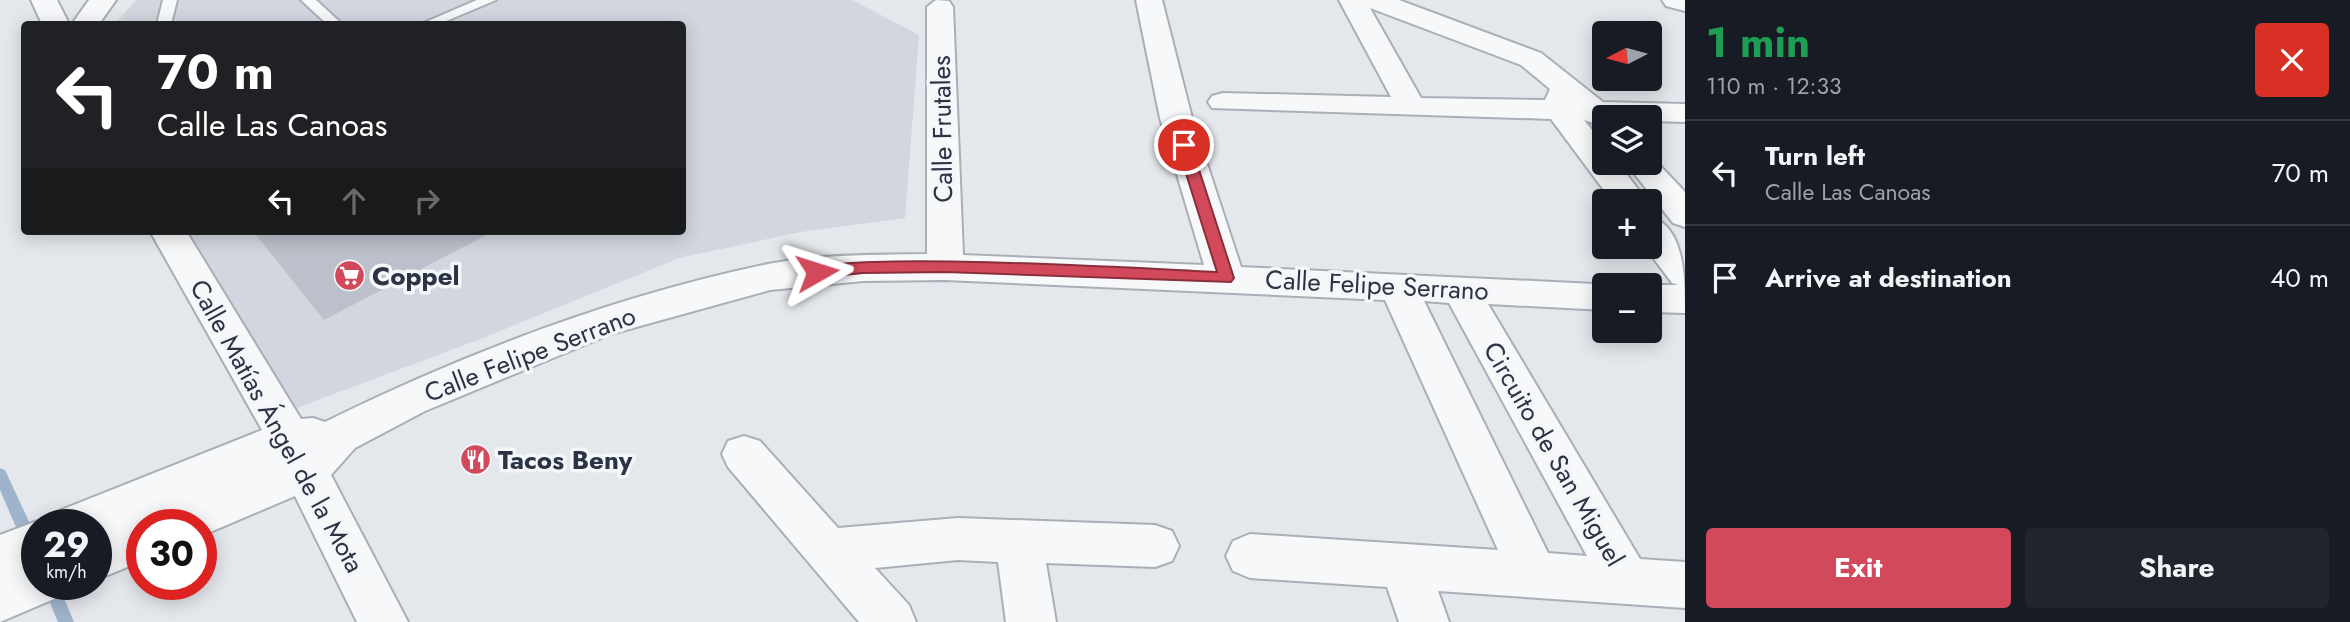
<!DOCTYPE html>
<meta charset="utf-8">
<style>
body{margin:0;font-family:Jost,sans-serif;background:#20242c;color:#f1f3f6;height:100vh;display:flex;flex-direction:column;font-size:26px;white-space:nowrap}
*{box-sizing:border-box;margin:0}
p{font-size:23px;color:#9ea1a6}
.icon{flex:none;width:38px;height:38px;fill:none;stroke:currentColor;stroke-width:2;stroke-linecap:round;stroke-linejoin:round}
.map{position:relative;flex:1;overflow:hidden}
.sheet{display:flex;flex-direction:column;background:#171b24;width:665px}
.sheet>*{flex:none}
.guide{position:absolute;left:21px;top:21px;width:665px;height:214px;border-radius:7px;box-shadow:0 4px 18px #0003;background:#202124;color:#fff;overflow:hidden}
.needle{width:46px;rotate:264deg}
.tools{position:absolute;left:1592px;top:21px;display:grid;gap:14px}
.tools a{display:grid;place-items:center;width:70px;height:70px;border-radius:7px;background:#171b24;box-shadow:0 4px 18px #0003;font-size:35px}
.speed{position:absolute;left:21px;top:509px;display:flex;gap:14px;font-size:35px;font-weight:700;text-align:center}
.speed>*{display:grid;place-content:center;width:91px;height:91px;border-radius:50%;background:#171b24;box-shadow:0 4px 18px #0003;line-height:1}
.speed small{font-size:18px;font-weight:400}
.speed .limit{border:10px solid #d22;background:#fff;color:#111}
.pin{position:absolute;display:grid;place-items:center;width:60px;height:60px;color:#fff;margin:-30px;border:4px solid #fff;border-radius:50%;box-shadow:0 2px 7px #0007}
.me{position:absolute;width:77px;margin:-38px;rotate:84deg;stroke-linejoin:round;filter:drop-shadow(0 0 5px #0008)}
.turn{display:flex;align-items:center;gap:24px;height:147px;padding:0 21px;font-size:32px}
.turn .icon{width:91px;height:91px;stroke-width:2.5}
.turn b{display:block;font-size:49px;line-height:60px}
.lanes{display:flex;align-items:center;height:66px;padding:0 21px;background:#0003;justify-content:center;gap:35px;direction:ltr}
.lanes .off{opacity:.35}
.round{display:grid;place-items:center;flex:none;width:74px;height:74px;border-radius:7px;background:#20242c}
.summary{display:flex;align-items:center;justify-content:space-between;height:119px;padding:0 21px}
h1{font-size:42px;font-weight:700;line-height:52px;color:#1e9e55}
.action{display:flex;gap:14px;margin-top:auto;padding:14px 21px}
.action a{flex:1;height:80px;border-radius:7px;background:#d1495b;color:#fff;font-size:28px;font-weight:700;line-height:80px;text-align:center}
.action a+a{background:#20242c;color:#f1f3f6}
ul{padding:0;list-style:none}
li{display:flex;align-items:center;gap:21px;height:105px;padding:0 21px;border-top:2px solid #363941}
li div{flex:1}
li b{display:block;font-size:26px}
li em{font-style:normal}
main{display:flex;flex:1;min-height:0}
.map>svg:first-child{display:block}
</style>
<main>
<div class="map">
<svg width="1685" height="622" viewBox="0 0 1685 622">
<rect width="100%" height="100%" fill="#e4e7ec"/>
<!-- built -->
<polygon fill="#d2d6de" points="136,0 852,0 919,35 905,218 801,232 679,258 483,338 283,413 176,231 682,231 682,24 115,24"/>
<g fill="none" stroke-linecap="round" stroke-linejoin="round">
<!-- stream -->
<g fill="#9fb4cc" fill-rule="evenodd">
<polygon points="0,468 5,470 37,539 35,546 30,548 25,546 22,541 0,490"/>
<polygon points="42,584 58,584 74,622 58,622"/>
</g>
</g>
<!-- building -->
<polygon fill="#bbc0ca" points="253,231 494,231 324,320"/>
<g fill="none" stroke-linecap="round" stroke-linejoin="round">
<defs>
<g id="service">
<polygon points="163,0 177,0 171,24 157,24"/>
<polygon points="301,0 316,0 342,24 327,24"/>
<polygon points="477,0 496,0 439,24 421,24"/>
</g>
<g id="minor">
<polygon points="31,0 57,0 69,24 42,24"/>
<path d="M 936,0 L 949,1 L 953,7 L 963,255 L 1204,265 L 1160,118 L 1136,0 L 1162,0 L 1192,118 L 1241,267 L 1615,285 L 1605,285 L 1605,310 L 1488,304 L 1640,559 L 1685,562 L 1685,608 L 1438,591 L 1449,622 L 1399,622 L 1387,587 L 1250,578 L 1233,571 L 1226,556 L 1233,541 L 1250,534 L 1498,550 L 1385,300 L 945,280 L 863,281 L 770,290 L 611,334 L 425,411 L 355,448 L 331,475 L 408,622 L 357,622 L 295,496 L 201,536 L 201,525 L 142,525 L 142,561 L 96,580 L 96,525 L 55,525 L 61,510 L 262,430 L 150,231 L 186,231 L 301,419 L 313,418 L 325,422 C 465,353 615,296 768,264 C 819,254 875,255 927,254 L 927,7 ZM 1424,301 L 1449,303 L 1587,556 L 1548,553 ZM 157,513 L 153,522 L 144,519 Z"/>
<path d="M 1339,0 L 1399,0 L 1541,53 L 1603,102 L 1685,104 L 1685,122 L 1650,121 L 1650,117 L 1605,117 L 1603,126 L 1584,120 L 1605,146 L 1605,163 L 1618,163 L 1647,201 L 1612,201 L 1551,119 L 1212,108 L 1208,102 L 1212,96 L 1223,93 L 1391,97 ZM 1370,8 L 1521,65 L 1550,89 L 1545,100 L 1421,98 Z"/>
<polygon points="1662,0 1685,0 1685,11 1666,6"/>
<polygon points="1650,155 1685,192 1685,227 1673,223 1626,163 1650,163"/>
<path d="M 1650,216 C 1685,228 1685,277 1685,313 L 1650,312 L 1650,285 L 1647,285 L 1678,285 L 1672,283 L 1645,247 L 1650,247 Z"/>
<polygon points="744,436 760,441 838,528 958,518 1155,525 1172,531 1179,546 1172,561 1155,567 1046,563 1056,622 1006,622 998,562 958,560 875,568 909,605 916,622 859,622 728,467 722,454 728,441"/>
<polygon points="37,521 49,525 37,525 37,584 61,584 54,599 0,622 0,535"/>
</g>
<polygon id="tertiary" points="89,0 116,0 99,24 72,24"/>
</defs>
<!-- service casing -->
<use href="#service" stroke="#a9aeb7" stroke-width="4"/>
<!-- minor casing -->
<use href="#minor" stroke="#a9aeb7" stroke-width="4"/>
<!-- tertiary casing -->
<use href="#tertiary" stroke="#a9aeb7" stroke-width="4"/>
<!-- service -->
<use href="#service" fill="#f7f8fa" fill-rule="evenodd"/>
<!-- minor -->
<use href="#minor" fill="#f7f8fa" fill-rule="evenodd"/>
<!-- tertiary -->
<use href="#tertiary" fill="#f7f8fa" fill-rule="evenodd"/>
</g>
<!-- route -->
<path fill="#d1495b" stroke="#882f3b" stroke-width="2" d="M 1184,141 L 1191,145 L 1234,278 L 1231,282 L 945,272 L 863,273 L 817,278 L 809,272 C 827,249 1166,270 1217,272 L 1177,145 Z"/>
<!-- icons -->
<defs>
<symbol id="supermarket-disc" viewBox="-11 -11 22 22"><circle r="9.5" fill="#d1495b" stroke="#f4f6f9"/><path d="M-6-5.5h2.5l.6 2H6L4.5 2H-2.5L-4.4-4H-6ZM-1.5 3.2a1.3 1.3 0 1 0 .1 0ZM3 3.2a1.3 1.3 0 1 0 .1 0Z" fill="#fff"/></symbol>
<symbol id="restaurant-disc" viewBox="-11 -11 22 22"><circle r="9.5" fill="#d1495b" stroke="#f4f6f9"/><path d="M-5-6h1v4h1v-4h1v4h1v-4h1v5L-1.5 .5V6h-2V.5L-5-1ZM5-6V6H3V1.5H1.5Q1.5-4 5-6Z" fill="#fff"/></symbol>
</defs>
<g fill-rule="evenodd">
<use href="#supermarket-disc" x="332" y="258" width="35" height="35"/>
<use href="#restaurant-disc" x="458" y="442" width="35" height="35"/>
</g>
<g text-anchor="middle" stroke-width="7" stroke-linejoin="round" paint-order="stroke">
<!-- street labels -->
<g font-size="26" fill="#2b3445" stroke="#f4f6f9">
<text transform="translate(942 129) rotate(-91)" y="9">Calle Frutales</text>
<text transform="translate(1377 285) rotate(3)" y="9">Calle Felipe Serrano</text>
<text transform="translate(530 354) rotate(-21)" y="9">Calle Felipe Serrano</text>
<text transform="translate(277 426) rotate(61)" y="9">Calle Matías Ángel de la Mota</text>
<text transform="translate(1554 454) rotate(60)" y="9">Circuito de San Miguel</text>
</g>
<!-- poi labels -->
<g font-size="26" font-weight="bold" fill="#2b3445" stroke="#f4f6f9" text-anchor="start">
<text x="372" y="285">Coppel</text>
<text x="498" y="469">Tacos Beny</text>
</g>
</g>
</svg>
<div class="tools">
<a><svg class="needle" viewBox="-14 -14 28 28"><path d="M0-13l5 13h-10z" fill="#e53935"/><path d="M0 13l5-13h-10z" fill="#9ea1a6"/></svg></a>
<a><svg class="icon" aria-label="layers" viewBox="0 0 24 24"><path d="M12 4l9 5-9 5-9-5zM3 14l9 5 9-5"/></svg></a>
<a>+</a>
<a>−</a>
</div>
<div class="speed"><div>29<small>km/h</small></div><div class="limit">30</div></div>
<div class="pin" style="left:1184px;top:145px;background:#d93025"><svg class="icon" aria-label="arrive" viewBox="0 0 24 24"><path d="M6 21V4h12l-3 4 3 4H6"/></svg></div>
<svg class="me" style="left:817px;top:272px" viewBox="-20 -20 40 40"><path d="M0-17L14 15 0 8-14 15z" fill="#d1495b" stroke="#fff" stroke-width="4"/></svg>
<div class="guide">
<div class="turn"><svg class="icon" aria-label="left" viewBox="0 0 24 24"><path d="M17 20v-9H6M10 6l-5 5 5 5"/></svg><div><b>70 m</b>Calle Las Canoas</div></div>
<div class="lanes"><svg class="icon" aria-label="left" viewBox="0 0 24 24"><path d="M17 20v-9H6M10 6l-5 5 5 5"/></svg><svg class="icon off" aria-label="ahead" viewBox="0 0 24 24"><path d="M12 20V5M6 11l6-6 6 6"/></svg><svg class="icon off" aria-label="right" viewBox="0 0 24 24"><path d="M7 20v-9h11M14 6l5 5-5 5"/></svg></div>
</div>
</div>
<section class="sheet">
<div class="summary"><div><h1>1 min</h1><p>110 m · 12:33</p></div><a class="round" style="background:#d93025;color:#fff"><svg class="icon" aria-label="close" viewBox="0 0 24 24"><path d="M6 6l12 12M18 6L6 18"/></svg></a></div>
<ul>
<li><svg class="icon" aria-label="left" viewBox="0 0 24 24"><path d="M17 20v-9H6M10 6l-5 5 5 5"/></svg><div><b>Turn left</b><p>Calle Las Canoas</p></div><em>70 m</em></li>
<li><svg class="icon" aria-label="arrive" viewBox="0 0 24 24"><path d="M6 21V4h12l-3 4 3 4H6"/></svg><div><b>Arrive at destination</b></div><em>40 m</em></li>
</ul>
<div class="action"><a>Exit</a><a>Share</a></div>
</section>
</main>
